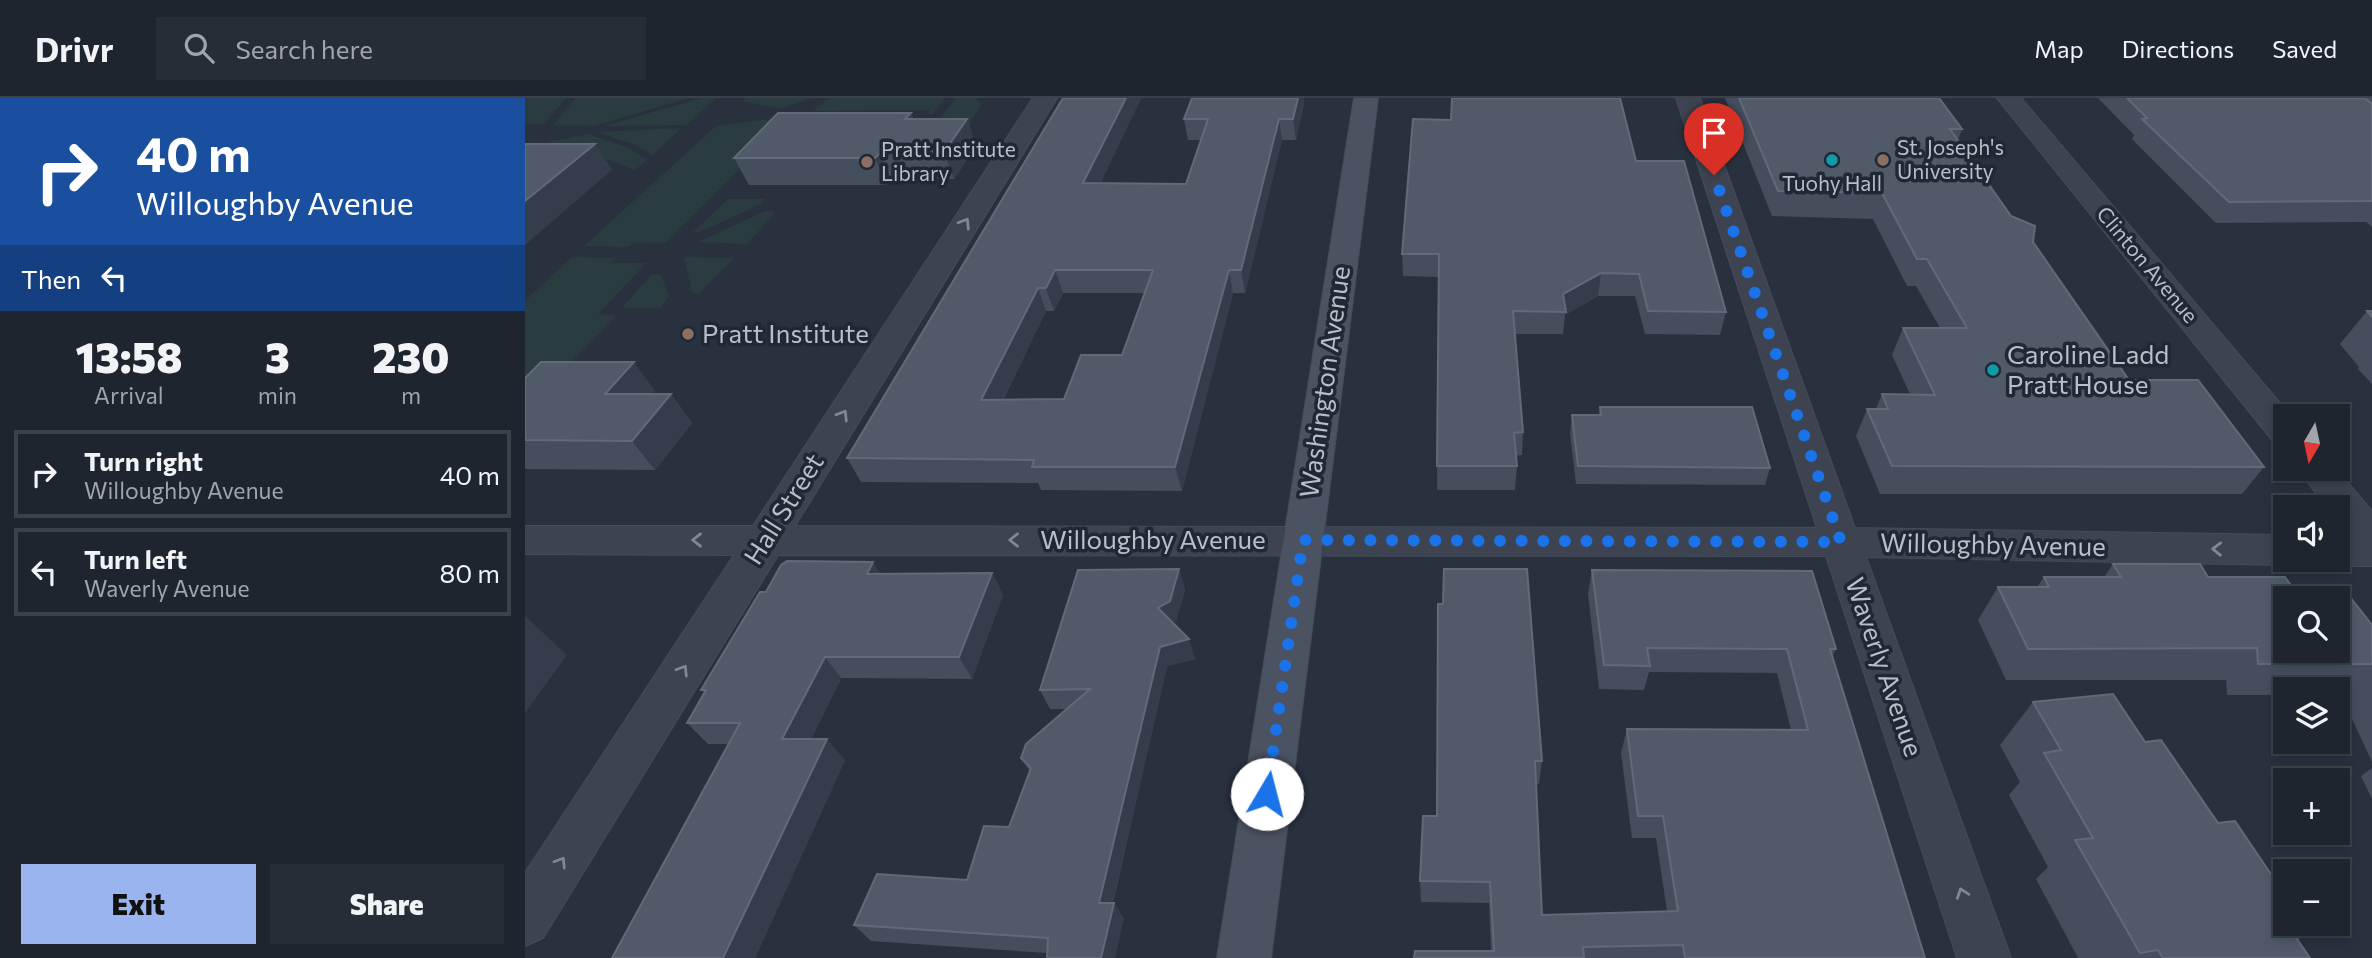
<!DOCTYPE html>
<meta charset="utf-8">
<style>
body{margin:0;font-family:Commissioner,sans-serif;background:#272d37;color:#f1f3f6;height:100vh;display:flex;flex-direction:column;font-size:26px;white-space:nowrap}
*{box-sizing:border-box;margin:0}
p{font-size:23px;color:#a1a5aa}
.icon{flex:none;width:38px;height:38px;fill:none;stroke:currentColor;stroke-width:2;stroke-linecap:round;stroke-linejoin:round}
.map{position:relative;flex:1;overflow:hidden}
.details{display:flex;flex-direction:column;background:#1f252f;width:525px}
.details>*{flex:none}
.banner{background:#1a4fa0;color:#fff;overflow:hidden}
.needle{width:46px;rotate:189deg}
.fabs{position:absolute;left:1748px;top:306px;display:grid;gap:14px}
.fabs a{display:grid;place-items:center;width:77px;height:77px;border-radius:0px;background:#1f252f;box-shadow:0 4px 10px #0003,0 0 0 2px #3c424b;font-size:35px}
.pin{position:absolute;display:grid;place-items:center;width:60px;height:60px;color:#fff;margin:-72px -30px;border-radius:50% 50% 50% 0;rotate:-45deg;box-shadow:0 0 7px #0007}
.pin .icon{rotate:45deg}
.me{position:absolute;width:77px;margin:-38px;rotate:8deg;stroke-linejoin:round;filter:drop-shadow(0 0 5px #0008)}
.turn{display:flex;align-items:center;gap:24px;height:147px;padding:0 21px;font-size:32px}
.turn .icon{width:91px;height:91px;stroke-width:2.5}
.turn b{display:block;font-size:49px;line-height:60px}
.then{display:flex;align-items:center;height:66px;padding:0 21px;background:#0003;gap:14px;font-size:26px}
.eta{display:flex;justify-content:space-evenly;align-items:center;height:119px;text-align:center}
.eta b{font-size:42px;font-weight:800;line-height:49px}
.button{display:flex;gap:14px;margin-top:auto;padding:14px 21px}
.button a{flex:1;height:80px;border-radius:0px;background:#99b4ef;color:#111;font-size:28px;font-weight:800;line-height:80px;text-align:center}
.button a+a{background:#272d37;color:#f1f3f6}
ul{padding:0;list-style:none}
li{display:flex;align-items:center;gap:21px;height:88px;margin:0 14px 10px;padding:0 7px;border:4px solid #3c424b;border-radius:0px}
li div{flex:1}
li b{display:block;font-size:26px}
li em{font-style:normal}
header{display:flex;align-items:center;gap:42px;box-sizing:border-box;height:98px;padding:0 35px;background:#1f252f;border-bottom:2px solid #3c424b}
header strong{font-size:33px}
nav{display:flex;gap:38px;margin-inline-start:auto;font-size:24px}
.search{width:490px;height:63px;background:#272d37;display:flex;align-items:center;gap:18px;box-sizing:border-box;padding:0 24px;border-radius:0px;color:#a1a5aa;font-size:26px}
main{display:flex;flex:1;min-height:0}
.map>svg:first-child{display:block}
</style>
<header>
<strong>Drivr</strong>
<div class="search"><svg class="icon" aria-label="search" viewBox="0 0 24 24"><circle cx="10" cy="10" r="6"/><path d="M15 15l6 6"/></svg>Search here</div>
<nav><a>Map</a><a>Directions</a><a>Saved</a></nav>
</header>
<main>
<section class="details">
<div class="banner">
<div class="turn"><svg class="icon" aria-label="right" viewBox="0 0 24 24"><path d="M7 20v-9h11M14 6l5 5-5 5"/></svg><div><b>40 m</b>Willoughby Avenue</div></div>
<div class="then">Then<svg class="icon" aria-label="left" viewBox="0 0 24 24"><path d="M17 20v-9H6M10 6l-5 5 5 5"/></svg></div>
</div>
<div class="eta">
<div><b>13:58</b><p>Arrival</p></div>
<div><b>3</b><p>min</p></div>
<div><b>230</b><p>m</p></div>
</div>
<ul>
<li><svg class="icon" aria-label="right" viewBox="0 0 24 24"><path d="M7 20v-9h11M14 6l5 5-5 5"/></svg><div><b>Turn right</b><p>Willoughby Avenue</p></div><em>40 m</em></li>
<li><svg class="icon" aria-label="left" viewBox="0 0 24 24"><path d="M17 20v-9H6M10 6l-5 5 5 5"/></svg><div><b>Turn left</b><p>Waverly Avenue</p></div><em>80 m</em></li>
</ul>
<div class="button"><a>Exit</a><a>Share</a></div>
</section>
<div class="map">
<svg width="1847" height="860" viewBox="0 0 1847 860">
<rect width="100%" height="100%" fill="#29313f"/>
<!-- green -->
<g fill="#2b3c40">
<polygon points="0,0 41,0 19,26 0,26"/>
<polygon points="51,0 164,0 69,28 28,27"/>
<polygon points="176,0 191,0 161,27 80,28"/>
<polygon points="220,0 287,0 255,11 218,3"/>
<polygon points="304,0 420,0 408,16 403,16 405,12 288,13"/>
<polygon points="431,0 451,0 456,6 440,34 405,35"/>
<polygon points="268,18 140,145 109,144 104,149 59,148 191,28"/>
<polygon points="157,30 127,57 110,47 72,34"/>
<polygon points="63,36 102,49 122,62 110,72 87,63 10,47"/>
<polygon points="203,101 240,101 234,107 175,134 168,134"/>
<polygon points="240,113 248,113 248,117 222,146 173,144"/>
<polygon points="47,159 92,160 86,165 121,165 73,216 92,217 0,312 0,203"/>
<polygon points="159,159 209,160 174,196 167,195"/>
<polygon points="127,176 136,177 144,199 135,210 97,210"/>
</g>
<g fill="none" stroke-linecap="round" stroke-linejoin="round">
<defs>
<g id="minor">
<polygon points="508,0 532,0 270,428 1292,430 1151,0 1175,0 1330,430 1760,437 1760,462 1774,462 1760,467 1341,459 1486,860 1432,860 1301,458 253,457 18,840 0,848 0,775 209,457 0,456 0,428 228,428"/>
<polygon points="1472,0 1496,0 1766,318 1760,318 1760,347 1748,343"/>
<polygon points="1773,371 1811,371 1847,413 1847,468 1813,468 1799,463 1813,462 1813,438 1825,438 1813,424 1813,410 1802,410"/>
</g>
<polygon id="secondary" points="829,0 853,0 746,860 692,860"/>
</defs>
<!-- minor casing -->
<use href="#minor" stroke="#464c59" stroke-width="2"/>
<!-- secondary casing -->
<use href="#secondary" stroke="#464c59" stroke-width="2"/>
<!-- minor -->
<use href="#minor" fill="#3d4350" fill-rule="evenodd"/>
<!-- secondary -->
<use href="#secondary" fill="#4b5262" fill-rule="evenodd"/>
</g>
<!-- wall -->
<g fill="#444e5d" fill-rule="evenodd">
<path d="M 538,0 L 616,0 L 575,86 L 661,86 L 676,42 L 663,42 L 659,21 L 779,5 L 771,42 L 757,42 L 720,195 L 708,195 L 657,393 L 516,392 L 513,385 L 336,384 L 322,360 ZM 538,195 L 620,195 L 597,257 L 539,301 L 478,302 L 521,213 L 529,213 Z"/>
<polygon points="1200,0 1414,0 1437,31 1433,42 1486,118 1508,144 1604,282 1739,369 1717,396 1355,396 1331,338 1342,311 1351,311 1357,296 1385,296 1367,257 1378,230 1415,230 1391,188 1382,188 1348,121 1247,118"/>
<polygon points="1573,0 1847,0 1847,129 1841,124 1691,125 1607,41 1609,37"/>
<polygon points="386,15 388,21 442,21 451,48 429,81 366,81 362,87 224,87 209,60"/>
<polygon points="1111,63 1201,214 1195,237 1120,236 1110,198 1073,198 1040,217 1038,236 990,236 998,334 997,357 991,358 992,368 990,392 912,392 913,179 878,178 877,156"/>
<polygon points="1842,213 1847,213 1847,286 1833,271 1834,269 1815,246"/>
<polygon points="0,280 130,293 127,296 146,296 167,325 130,372 0,371"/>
<polygon points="1075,309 1245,370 1240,387 1051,386 1045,335 1047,317 1074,317"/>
<polygon points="1588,466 1768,490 1847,527 1847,664 1816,597 1813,597 1813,592 1760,592 1760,597 1702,597 1701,582 1481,582 1453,522 1473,489 1512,489 1519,479 1579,479"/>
<polygon points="654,471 660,492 651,523 648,525 664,541 670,561 642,568 588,805 589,805 599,821 522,855 346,843 329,827 442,782 484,729 505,674 496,660 542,611 525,611 515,592"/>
<polygon points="1067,472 1311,551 1307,559 1400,860 889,860 966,853 964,805 896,804 895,783 912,718 913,506 1017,663 1014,686 1011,686 1017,817 1142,813 1131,740 1107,740 1096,655 1102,631 1266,632 1252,575 1124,574 1119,592 1074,591 1063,496"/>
<polygon points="467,475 478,497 447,581 316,580 286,641 320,662 230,860 87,860 203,646 183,646 162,625 179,595 176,592 241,494 356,476"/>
<polygon points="1508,604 1620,644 1693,725 1786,834 1773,842 1785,860 1553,860 1511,781 1523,769 1484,697 1495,684 1475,647"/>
<polygon points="1847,670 1847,701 1836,678"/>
</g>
<!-- shaded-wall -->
<g fill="#343d4c">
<polygon points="601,0 616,0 565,107 558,85"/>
<polygon points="773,0 779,0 779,5 771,42 768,21"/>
<polygon points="386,15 396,41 380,21"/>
<polygon points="442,21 451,48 429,81 419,54"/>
<polygon points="754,21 757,42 720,195 716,172"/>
<polygon points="70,46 87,72 0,147 0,103"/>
<polygon points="355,55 366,81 362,87 350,60"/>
<polygon points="530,172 538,195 529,213 521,190"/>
<polygon points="704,172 708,195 657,393 650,369"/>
<polygon points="1076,175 1073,198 1040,217 1038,196"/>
<polygon points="513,190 521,213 466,325 456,302"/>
<polygon points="109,264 130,293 103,325 80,296"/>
<polygon points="146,296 167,325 130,372 107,343"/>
<polygon points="348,464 362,486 342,476"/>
<polygon points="654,471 660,492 651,523 639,530 633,510"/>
<polygon points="467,475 478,497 447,581 434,559"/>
<polygon points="0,518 42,557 0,615"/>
<polygon points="664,541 670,561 642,568 584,821 574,805 635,549"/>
<polygon points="300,559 316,580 276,662 257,641"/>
<polygon points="302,641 320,662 230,860 198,860"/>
<polygon points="589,805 599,821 590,860 576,860"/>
</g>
<!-- building -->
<g fill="#505a69" stroke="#616a78" stroke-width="2" fill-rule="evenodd">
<path d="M 538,0 L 601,0 L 558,85 L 661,86 L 683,21 L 659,21 L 667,0 L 773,0 L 768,21 L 754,21 L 716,172 L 704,172 L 650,369 L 507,369 L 509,362 L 322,360 ZM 530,172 L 628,172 L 597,257 L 556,257 L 539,301 L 456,302 L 513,190 L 521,190 Z"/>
<polygon points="927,0 1095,0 1111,63 1159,63 1201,214 1123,213 1114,176 1076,175 1038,196 1041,214 988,213 998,334 989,335 992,368 912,368 914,156 877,156 888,21 926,22"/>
<polygon points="1214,0 1414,0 1437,31 1425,31 1486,118 1510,128 1508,144 1604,282 1673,282 1739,369 1367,368 1342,311 1363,311 1357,296 1410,297 1378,230 1442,230 1402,161 1392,161 1357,95 1253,93"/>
<polygon points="1602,0 1840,0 1847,6 1847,103 1704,104 1617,21 1622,20"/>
<polygon points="253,15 386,15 380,21 442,21 419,54 355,55 350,60 209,60"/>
<polygon points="0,46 70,46 0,103"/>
<polygon points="1842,213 1847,213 1847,219"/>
<polygon points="16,264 109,264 80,296 146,296 107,343 0,342 0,280"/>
<polygon points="1075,309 1227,309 1245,370 1053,368 1047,317 1076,317"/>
<polygon points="262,463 348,464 342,476 467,475 434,559 300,559 257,641 302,641 198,860 87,860 215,625 162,625 181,592 176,592 235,494 241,494 256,467"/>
<path d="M 1588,466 L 1675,466 L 1683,479 L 1760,479 L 1768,490 L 1818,490 L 1847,527 L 1847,566 L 1733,566 L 1732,550 L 1503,551 L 1473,489 L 1524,489 L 1519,479 L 1596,479 ZM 1760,500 L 1813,500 L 1813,553 L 1760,553 Z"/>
<polygon points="654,471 645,503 633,510 664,541 635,549 574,805 589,805 576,860 522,860 523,840 329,827 352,776 442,782 459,728 484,729 506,670 496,660 501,646 565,591 515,592 553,472"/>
<polygon points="919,471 1002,471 1017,663 1010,663 1017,817 1153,813 1138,718 1113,718 1102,631 1283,632 1262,551 1122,550 1125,568 1079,567 1067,472 1287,473 1311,551 1305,551 1400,860 1160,860 1158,847 1058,849 1059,860 889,860 890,853 969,853 965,784 895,783 898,718 912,718 913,506 918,506"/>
<polygon points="1588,596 1620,644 1636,642 1693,725 1710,723 1760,797 1760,826 1780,826 1786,834 1768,835 1785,860 1638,860 1633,852 1615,855 1550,742 1568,740 1519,655 1536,652 1508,604"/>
</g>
<!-- one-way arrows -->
<defs><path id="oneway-chevron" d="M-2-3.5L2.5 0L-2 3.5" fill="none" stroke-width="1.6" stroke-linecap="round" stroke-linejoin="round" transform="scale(1.75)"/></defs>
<g stroke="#818793">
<use href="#oneway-chevron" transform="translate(440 125) rotate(-58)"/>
<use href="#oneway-chevron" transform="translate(318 317) rotate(-58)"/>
<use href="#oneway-chevron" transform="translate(172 442) rotate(-180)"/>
<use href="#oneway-chevron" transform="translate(489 442) rotate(-180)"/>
<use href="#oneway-chevron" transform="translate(1692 451) rotate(-179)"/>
<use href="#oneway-chevron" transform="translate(158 572) rotate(-58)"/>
<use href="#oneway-chevron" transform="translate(36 764) rotate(-58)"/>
<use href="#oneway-chevron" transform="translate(1437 795) rotate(-109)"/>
</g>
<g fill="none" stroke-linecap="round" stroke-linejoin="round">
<!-- route -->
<polyline stroke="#1a73e8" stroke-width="12" stroke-dasharray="0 21.6" points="742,696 778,442 1316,444 1189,77"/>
</g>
<!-- markers -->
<g fill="#0f9aa8" stroke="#212835" stroke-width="2.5">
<circle cx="1307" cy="62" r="7"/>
<circle cx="1468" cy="272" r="7"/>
</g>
<g fill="#8d6e63" stroke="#212835" stroke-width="2.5">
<circle cx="1358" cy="62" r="7"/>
<circle cx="342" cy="64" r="7"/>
<circle cx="163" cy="236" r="7"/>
</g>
<g text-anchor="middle" stroke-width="7" stroke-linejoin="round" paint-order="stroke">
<!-- far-poi labels -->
<g font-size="21" fill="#b9bfca" stroke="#212835" text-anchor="start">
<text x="1372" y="57">St. Joseph's<tspan x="1372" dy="24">University</tspan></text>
<text x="356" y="59">Pratt Institute<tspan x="356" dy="24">Library</tspan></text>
<text x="1307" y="93" text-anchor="middle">Tuohy Hall</text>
</g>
<!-- far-street labels -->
<g font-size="21" fill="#b9bfca" stroke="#212835">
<text transform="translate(1622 167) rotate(50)" y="7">Clinton Avenue</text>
</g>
<!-- poi labels -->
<g font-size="26" fill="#b9bfca" stroke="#212835" text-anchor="start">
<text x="177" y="245">Pratt Institute</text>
<text x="1482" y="266">Caroline Ladd<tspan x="1482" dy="30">Pratt House</tspan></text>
</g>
<!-- street labels -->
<g font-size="26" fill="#b9bfca" stroke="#212835">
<text transform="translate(800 284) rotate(-82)" y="9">Washington Avenue</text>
<text transform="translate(259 411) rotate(-58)" y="9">Hall Street</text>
<text x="628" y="451">Willoughby Avenue</text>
<text transform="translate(1468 447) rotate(1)" y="9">Willoughby Avenue</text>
<text transform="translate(1359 569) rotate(71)" y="9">Waverly Avenue</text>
</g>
</g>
</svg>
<div class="fabs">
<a><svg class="needle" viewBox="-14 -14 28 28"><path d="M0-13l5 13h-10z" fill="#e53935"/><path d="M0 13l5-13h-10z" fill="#a1a5aa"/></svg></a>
<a><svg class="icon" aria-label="sound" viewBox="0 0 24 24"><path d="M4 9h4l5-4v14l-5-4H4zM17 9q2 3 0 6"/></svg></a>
<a><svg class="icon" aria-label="search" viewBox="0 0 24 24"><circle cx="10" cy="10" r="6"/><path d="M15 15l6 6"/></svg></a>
<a><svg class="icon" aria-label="layers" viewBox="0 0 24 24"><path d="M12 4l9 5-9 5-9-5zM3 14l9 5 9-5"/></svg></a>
<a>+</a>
<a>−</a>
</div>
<div class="pin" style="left:1189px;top:77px;background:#d93025"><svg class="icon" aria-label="arrive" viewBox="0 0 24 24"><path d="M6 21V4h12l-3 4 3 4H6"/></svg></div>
<svg class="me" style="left:742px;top:696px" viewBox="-20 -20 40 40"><circle r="19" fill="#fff"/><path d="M0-13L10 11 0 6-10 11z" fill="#1a73e8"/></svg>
</div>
</main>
